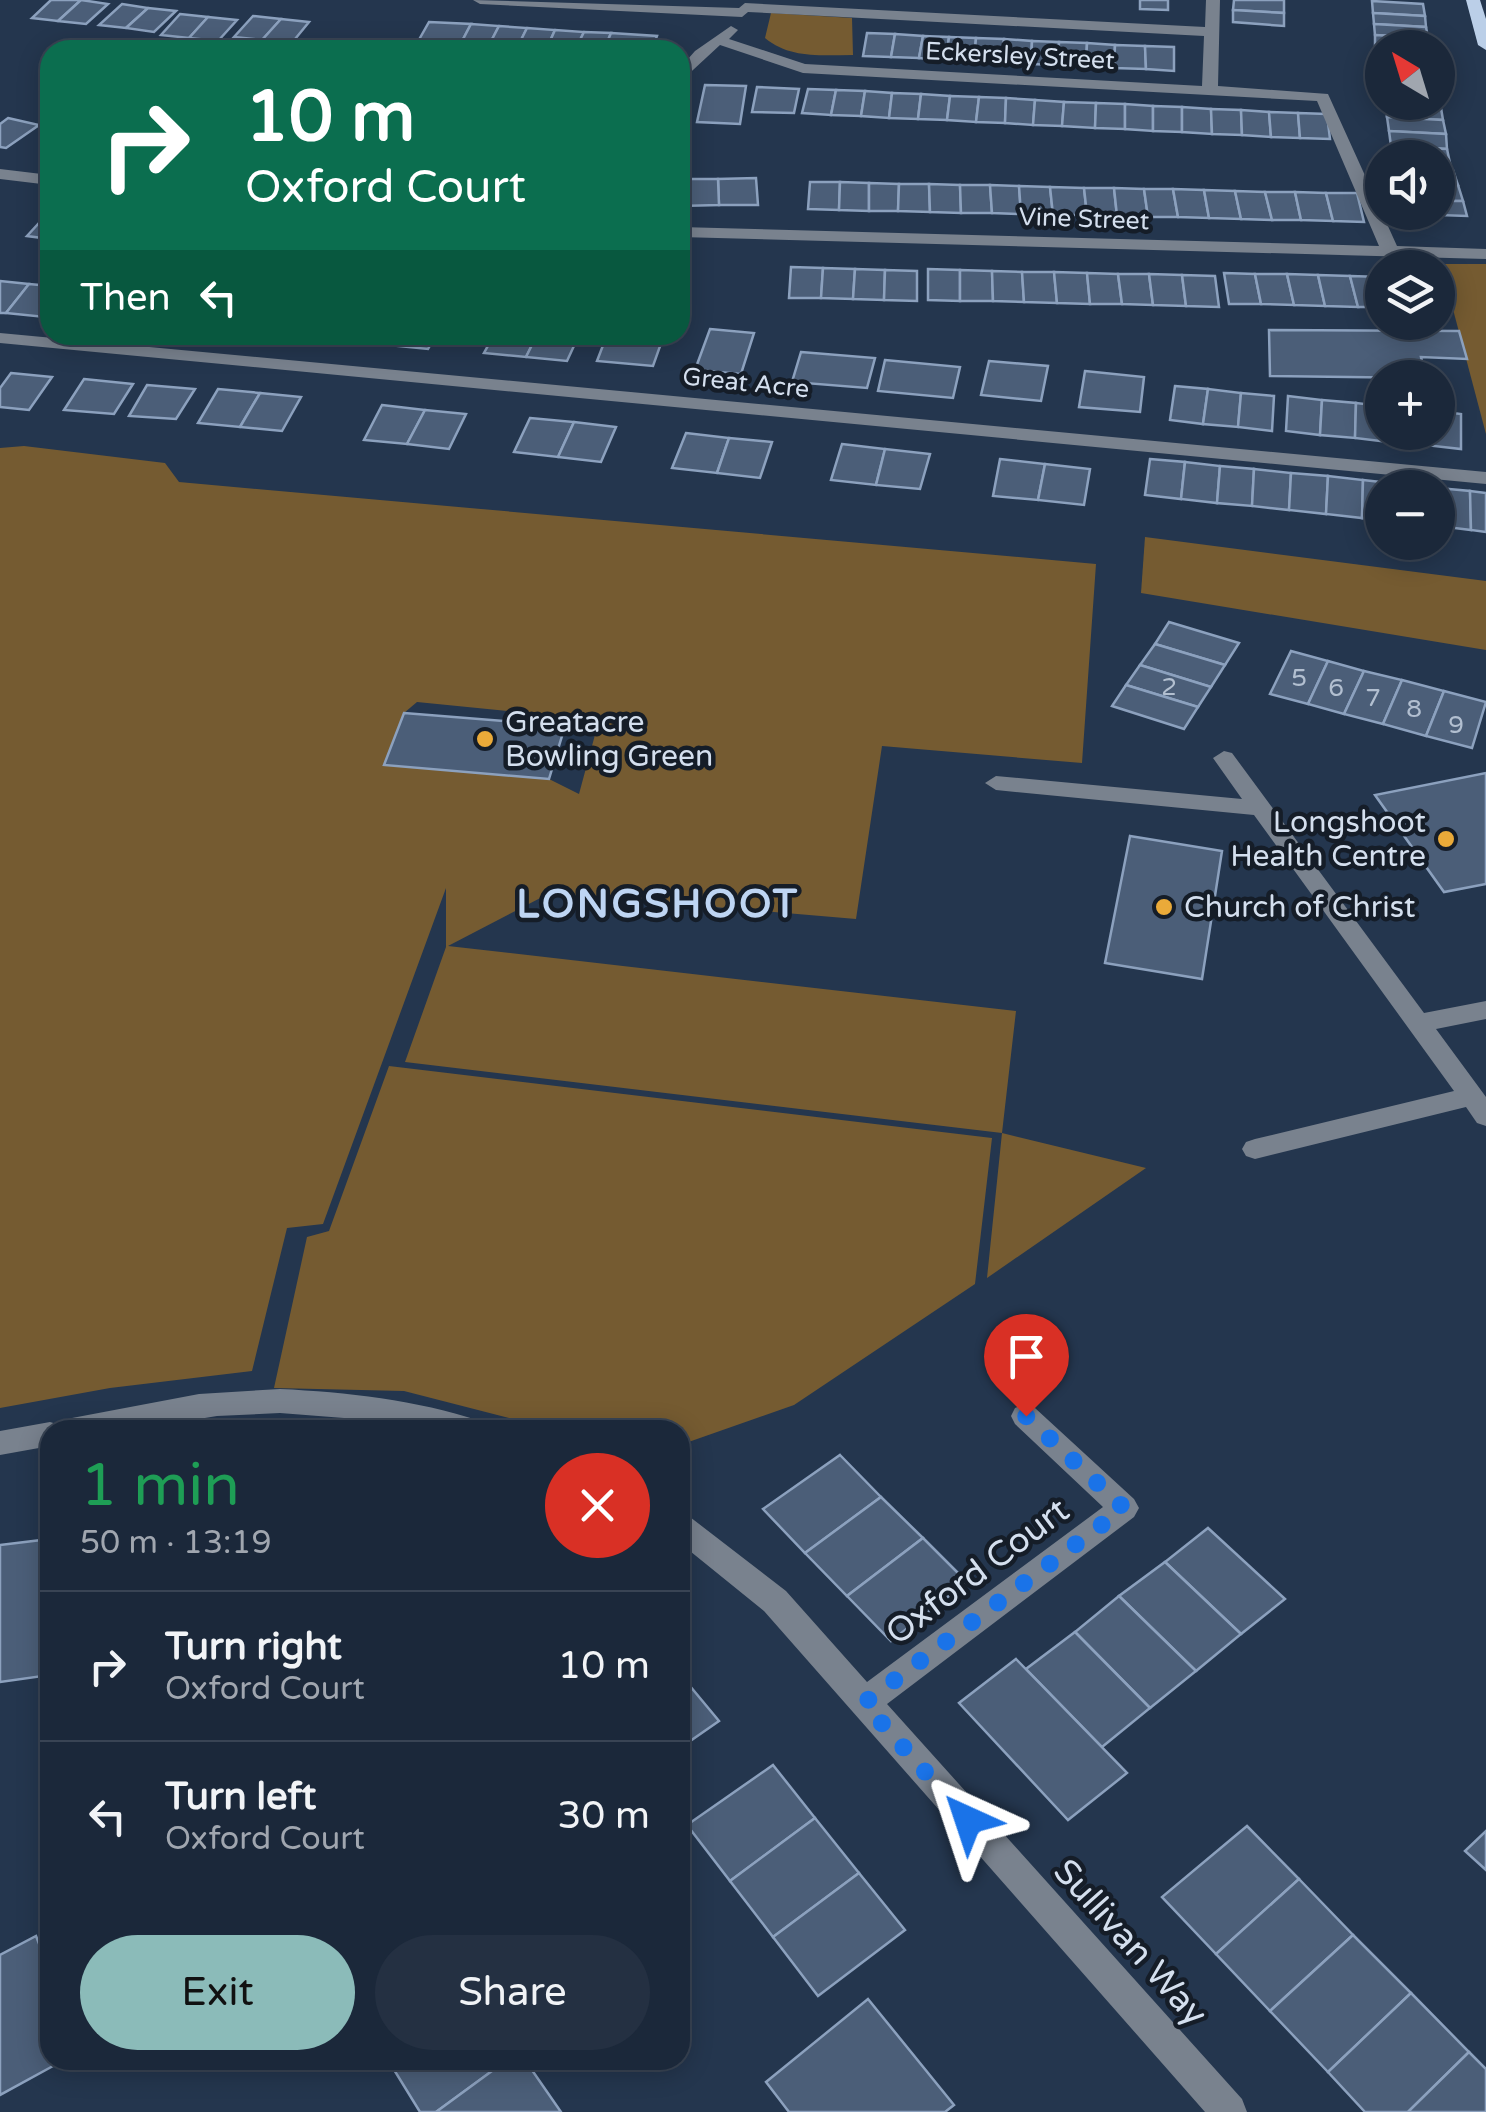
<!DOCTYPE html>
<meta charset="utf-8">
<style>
body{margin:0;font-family:"Varela Round",sans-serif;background:#243042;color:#f1f3f6;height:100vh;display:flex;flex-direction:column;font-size:38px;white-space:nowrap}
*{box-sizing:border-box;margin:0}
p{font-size:32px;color:#a0a6af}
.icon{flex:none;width:55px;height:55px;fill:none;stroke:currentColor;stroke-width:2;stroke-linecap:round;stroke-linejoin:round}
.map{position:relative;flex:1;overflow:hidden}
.drawer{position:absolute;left:40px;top:1420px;width:650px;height:650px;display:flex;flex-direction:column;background:#1b283a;border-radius:30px;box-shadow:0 5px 25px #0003,0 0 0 2px #394454}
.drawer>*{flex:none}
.banner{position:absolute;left:40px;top:40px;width:650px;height:305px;border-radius:30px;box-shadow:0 5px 25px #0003,0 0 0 2px #394454;background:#0b6e4f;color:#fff;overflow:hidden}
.needle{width:65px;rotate:322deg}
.controls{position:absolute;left:1365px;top:30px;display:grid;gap:20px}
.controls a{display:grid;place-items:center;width:90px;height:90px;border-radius:50%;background:#1b283a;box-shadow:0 5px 25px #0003,0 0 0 2px #394454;font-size:50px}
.pin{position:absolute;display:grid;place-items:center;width:85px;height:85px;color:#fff;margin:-102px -42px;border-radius:50% 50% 50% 0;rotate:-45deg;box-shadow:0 0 10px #0007}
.pin .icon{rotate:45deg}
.me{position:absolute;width:110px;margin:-55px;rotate:318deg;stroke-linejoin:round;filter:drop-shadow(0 0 8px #0008)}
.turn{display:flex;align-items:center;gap:35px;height:210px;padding:0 40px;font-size:45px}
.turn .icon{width:130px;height:130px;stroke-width:2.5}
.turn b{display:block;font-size:70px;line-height:85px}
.then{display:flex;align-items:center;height:95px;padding:0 40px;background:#0003;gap:20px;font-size:38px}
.round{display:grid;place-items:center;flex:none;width:105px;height:105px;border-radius:52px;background:#243042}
.summary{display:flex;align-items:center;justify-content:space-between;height:170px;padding:0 40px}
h1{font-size:60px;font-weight:600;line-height:75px;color:#1e9e55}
.action{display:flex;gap:20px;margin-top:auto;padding:20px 40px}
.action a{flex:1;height:115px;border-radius:60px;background:#8bbbb9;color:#111;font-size:40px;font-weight:600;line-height:115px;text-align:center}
.action a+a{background:#243042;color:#f1f3f6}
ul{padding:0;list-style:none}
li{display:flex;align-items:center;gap:30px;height:150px;padding:0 40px;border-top:2px solid #394454}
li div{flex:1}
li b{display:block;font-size:38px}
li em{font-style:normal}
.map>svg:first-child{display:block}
</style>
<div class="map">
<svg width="1486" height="2112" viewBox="0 0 1486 2112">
<rect width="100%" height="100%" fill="#24364e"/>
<!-- green -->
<g fill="#755b31" fill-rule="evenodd">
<path d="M 771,13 L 852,18 L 853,55 C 822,55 790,59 765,38 Z"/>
<polygon points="1441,264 1486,264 1486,434"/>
<path d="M 24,446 L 165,463 L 179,482 L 1096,564 L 1082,763 L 882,746 L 856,919 L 550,893 L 448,946 L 1016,1011 L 1002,1133 L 1146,1168 L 987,1278 L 1002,1133 L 405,1062 L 446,947 L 446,888 L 323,1224 L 287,1228 L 252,1371 L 110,1388 L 0,1408 L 0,448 ZM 417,702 L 599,720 L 579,794 L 549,779 L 385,765 L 404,713 Z"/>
<polygon points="1145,537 1486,581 1486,650 1141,593"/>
<polygon points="389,1066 992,1138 975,1284 794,1405 680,1445 680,1430 541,1430 525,1422 404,1391 274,1388 307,1237 329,1231"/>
</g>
<!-- building -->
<g fill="#4b5e78" stroke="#8ca1be" stroke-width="2.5">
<polygon points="51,0 81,0 58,21 32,18"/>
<polygon points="81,0 108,4 86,24 58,21"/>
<polygon points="1140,0 1168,0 1168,10 1140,9"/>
<polygon points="1234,0 1284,0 1284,13 1233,10"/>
<polygon points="1372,1 1423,4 1425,16 1373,13"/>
<polygon points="122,4 148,8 126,28 99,25"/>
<polygon points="148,8 176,11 154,32 126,28"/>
<polygon points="1233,10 1284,13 1284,26 1233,22"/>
<polygon points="1373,13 1425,16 1426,27 1374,24"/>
<polygon points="180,14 208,17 189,38 161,35"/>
<polygon points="253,16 281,19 262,40 234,37"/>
<polygon points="208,17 237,20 218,41 189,38"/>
<polygon points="281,19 309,22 291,44 262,40"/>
<polygon points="429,22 471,24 459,47 416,45"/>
<polygon points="471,24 499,26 487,49 459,47"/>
<polygon points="1374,24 1426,27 1428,38 1375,35"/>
<polygon points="499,26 527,28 516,50 487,49"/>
<polygon points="527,28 555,30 546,50 516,50"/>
<polygon points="555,30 584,32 575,50 546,50"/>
<polygon points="584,32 611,33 604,50 575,50"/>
<polygon points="611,33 657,36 652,50 604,50"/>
<polygon points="867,33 895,34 891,57 863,56"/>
<polygon points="895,34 923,36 919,58 891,57"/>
<polygon points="1375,35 1428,38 1429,48 1375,47"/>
<polygon points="923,36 949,37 946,60 919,58"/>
<polygon points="949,37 976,38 974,61 946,60"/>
<polygon points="976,38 1004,39 1002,62 974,61"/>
<polygon points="1004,39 1032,41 1031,64 1002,62"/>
<polygon points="1032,41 1059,42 1058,65 1031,64"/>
<polygon points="1059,42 1087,43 1086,66 1058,65"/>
<polygon points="1087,43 1115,45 1114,68 1086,66"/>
<polygon points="1115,45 1145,46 1146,69 1114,68"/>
<polygon points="1145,46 1174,47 1174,71 1146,69"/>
<polygon points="705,85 746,86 740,124 697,122"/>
<polygon points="757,87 799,89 794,113 752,112"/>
<polygon points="808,89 836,90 831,115 802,113"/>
<polygon points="836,90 865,91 861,116 831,115"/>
<polygon points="865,91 892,93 889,118 861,116"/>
<polygon points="892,93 921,94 918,119 889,118"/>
<polygon points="921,94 950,96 947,120 918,119"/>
<polygon points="950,96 979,97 976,122 947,120"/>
<polygon points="979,97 1006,98 1005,123 976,122"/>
<polygon points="1006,98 1035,100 1033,125 1005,123"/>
<polygon points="1035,100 1064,102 1062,126 1033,125"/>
<polygon points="1064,102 1096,103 1095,128 1062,126"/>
<polygon points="1096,103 1125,104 1125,129 1095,128"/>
<polygon points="1125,104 1153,106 1153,131 1125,129"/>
<polygon points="1386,104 1441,108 1443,120 1387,117"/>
<polygon points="1153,106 1182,107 1182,132 1153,131"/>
<polygon points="1182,107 1211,109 1212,134 1182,132"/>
<polygon points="1211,109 1241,110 1242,135 1212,134"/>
<polygon points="1241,110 1269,112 1271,137 1242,135"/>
<polygon points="1269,112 1298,113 1300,138 1271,137"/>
<polygon points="1298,113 1327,114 1330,139 1300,138"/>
<polygon points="1387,117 1443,120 1446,134 1389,131"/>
<polygon points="8,118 39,125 6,148 0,147 0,124"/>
<polygon points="1389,131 1446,134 1447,149 1391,146"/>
<polygon points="1391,146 1447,149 1450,163 1438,162 1438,158 1392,158"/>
<polygon points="1438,170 1453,170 1458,185 1438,185"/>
<polygon points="756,178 758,205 719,205 718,179"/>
<polygon points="680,179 718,179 719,205 680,206"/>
<polygon points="810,182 840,182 839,210 808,209"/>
<polygon points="840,182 869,183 869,211 839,210"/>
<polygon points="869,183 899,184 898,211 869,211"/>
<polygon points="899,184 929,184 930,212 898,211"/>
<polygon points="929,184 960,185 961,213 930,212"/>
<polygon points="960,185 990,185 992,213 961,213"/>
<polygon points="990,185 1019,186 1021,214 992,213"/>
<polygon points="1438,185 1458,185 1463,201 1438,201"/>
<polygon points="1019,186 1050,187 1053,215 1021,214"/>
<polygon points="1050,187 1084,188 1087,215 1053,215"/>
<polygon points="1084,188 1114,188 1117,216 1087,215"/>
<polygon points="1114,188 1144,189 1148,217 1117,216"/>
<polygon points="1144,189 1173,189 1178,217 1148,217"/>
<polygon points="1173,189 1204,190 1209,218 1178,217"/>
<polygon points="1204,190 1235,191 1241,219 1209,218"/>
<polygon points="1235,191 1265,192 1272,220 1241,219"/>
<polygon points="1265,192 1295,192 1301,220 1272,220"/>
<polygon points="1295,192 1326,193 1333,221 1301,220"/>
<polygon points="1326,193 1357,193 1364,222 1333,221"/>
<polygon points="1438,201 1463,201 1467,216 1409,214 1438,212"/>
<polygon points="50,211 50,239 27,236"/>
<polygon points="791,267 823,268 821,298 789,298"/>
<polygon points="823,268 855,269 853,299 821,298"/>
<polygon points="855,269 885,270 884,300 853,299"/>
<polygon points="928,269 960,270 960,301 928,300"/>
<polygon points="885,270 917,271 917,301 884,300"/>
<polygon points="960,270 992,271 993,301 960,301"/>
<polygon points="992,271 1022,272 1024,302 993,301"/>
<polygon points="1022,272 1054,272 1057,303 1024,302"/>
<polygon points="1054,272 1087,273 1090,304 1057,303"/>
<polygon points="1087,273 1118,274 1122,304 1090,304"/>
<polygon points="1224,273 1255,274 1261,304 1229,304"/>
<polygon points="1118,274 1149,274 1153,305 1122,304"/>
<polygon points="1149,274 1182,275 1186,306 1153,305"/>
<polygon points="1255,274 1287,274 1294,305 1261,304"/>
<polygon points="1287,274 1318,275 1325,306 1294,305"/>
<polygon points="1182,275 1215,276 1219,307 1186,306"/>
<polygon points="1318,275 1350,276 1358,307 1325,306"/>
<polygon points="1350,276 1382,277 1382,307 1358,307"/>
<polygon points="0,281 29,284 6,313 0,313"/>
<polygon points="29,284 50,286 50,311 45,317 6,313"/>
<polygon points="710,329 754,333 741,374 695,370"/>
<polygon points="1269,330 1459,331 1467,359 1421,357 1426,378 1270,376"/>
<polygon points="351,335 393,335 388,345 347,341"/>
<polygon points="393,335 436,335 428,349 388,345"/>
<polygon points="494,335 537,335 526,357 484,353"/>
<polygon points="537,335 579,335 567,361 526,357"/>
<polygon points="607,335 664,335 653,366 597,361"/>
<polygon points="801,352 875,358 867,388 792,382"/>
<polygon points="885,360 960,367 953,398 878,391"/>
<polygon points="989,361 1048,366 1041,401 981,395"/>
<polygon points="1085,371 1144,377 1140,412 1079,407"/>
<polygon points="11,373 52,377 29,410 0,407 0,388"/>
<polygon points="84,379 133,384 114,414 64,410"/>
<polygon points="147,385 195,389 176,419 129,416"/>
<polygon points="1175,386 1208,389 1203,424 1170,420"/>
<polygon points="218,389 260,393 240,427 198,423"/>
<polygon points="1208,389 1241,393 1238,427 1203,424"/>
<polygon points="260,393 301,397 282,431 240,427"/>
<polygon points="1241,393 1274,396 1272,431 1238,427"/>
<polygon points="1288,396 1322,400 1320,435 1286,431"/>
<polygon points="1322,400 1356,403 1355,438 1320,435"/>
<polygon points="1356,403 1382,406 1382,432 1389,432 1389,442 1355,438"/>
<polygon points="382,405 425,410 407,444 364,440"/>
<polygon points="425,410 466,414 449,449 407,444"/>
<polygon points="1438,411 1461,414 1461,449 1425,445 1425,432 1438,432"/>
<polygon points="530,418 574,422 558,457 514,452"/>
<polygon points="574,422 616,427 601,462 558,457"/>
<polygon points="1389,432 1425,432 1425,445 1389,442"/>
<polygon points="686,433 729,438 717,473 672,468"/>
<polygon points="729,438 772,442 760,478 717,473"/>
<polygon points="842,444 885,449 876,485 831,480"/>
<polygon points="885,449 930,454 920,489 876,485"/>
<polygon points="1000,459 1045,464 1038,500 993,496"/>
<polygon points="1150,459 1185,462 1181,499 1145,495"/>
<polygon points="1185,462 1220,466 1217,503 1181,499"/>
<polygon points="1045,464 1090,469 1084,505 1038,500"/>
<polygon points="1220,466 1254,469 1252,506 1217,503"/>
<polygon points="1254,469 1291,473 1289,510 1252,506"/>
<polygon points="1291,473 1328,476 1326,514 1289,510"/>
<polygon points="1328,476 1363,480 1362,518 1326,514"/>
<polygon points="1363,480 1399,484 1382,488 1382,520 1362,518"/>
<polygon points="1438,488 1470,491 1471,530 1438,526"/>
<polygon points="1470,491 1486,493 1486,532 1471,530"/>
<polygon points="1169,622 1239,643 1225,665 1155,644"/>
<polygon points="1155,644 1225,665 1211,687 1140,665"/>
<polygon points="1291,651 1328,661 1308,704 1270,694"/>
<polygon points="1328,661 1364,671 1344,714 1308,704"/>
<polygon points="1140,665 1211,687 1198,707 1126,685"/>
<polygon points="1364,671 1402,680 1383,724 1344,714"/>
<polygon points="1402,680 1444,691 1426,736 1383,724"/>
<polygon points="1126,685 1198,707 1184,729 1112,706"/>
<polygon points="1444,691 1486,702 1472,748 1426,736"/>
<polygon points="404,713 565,726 549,779 384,765"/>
<polygon points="1486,773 1486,884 1444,892 1375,795"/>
<polygon points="1130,836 1222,851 1202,979 1105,963"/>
<polygon points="840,1455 881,1497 805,1553 763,1509"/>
<polygon points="881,1497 923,1538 847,1596 805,1553"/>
<polygon points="1208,1528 1285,1599 1241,1634 1165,1562"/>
<polygon points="923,1538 967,1582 891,1641 847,1596"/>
<polygon points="50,1539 50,1675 0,1682 0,1545"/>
<polygon points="1165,1562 1241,1634 1196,1671 1119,1596"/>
<polygon points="1119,1596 1196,1671 1150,1708 1075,1632"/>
<polygon points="1075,1632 1150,1708 1102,1747 1026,1669"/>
<polygon points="1016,1659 1127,1773 1068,1820 959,1703"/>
<polygon points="680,1674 719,1721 680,1748"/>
<polygon points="773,1765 815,1818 730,1881 687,1825"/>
<polygon points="815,1818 859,1873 773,1937 730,1881"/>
<polygon points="1247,1826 1299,1879 1216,1954 1162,1897"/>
<polygon points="1486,1831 1486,1870 1465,1851"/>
<polygon points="859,1873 905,1930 818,1996 773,1937"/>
<polygon points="1299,1879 1353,1935 1270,2011 1216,1954"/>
<polygon points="1353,1935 1411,1993 1328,2072 1270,2011"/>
<polygon points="36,1936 50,1972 50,2060 64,2060 0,2095 0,1955"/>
<polygon points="1411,1993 1469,2052 1408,2112 1365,2112 1328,2072"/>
<polygon points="868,1999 954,2105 945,2112 789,2112 766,2082"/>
<polygon points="1469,2052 1486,2069 1486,2112 1408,2112"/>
<polygon points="388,2060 507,2060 436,2112 420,2112"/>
<polygon points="507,2060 525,2060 561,2112 436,2112"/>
</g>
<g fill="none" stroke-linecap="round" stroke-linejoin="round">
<!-- minor -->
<g fill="#79828e" fill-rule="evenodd">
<polygon points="473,0 739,8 745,3 1205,27 1206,0 1220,0 1218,86 1328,94 1397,246 1486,249 1486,259 680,237 680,227 1379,246 1317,101 803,73 720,45 680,82 680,68 695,51 731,26 738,30 729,39 805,64 1202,86 1204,36 748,12 742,17 480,4"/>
<polygon points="0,169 50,175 50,185 0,179"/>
<polygon points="0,333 1486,472 1486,484 0,343"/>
<polygon points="1224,751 1232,753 1424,1013 1486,1001 1486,1019 1436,1029 1486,1097 1486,1126 1477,1123 1466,1107 1255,1159 1246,1156 1242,1149 1246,1142 1255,1139 1454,1091 1254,815 996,790 985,783 996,776 1242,799 1213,758"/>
<path d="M 280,1389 C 346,1392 417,1400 480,1421 L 484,1430 L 417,1430 L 344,1418 L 280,1413 L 217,1416 L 132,1430 L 50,1430 L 50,1446 L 0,1455 L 0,1431 L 50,1422 L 60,1425 L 72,1418 L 199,1394 Z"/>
<polygon points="1025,1404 1035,1408 1134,1499 1139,1508 1134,1517 887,1704 1242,2099 1247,2112 1205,2112 764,1611 680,1543 680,1513 690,1517 786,1591 867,1682 1103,1507 1015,1424 1011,1416 1015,1408"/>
</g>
<!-- major -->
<polygon fill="#bbcfe8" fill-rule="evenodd" points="1466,0 1480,0 1486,19 1486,50 1478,45"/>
</g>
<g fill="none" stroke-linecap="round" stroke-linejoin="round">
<!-- route -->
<polyline stroke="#1a73e8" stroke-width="18" stroke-dasharray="0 32.4" points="968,1820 864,1703 1124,1508 1026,1416"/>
</g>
<!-- markers -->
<g fill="#eaaa39" stroke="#151d28" stroke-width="4">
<circle cx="485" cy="739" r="10"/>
<circle cx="1446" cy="839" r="10"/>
<circle cx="1164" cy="907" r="10"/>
</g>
<g text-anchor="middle" stroke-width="9" stroke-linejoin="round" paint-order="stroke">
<!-- far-street labels -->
<g font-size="25" fill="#d4dfee" stroke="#151d28">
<text transform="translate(1020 55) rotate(3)" y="9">Eckersley Street</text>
<text transform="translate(1084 218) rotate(2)" y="9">Vine Street</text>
<text transform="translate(746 382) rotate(6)" y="9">Great Acre</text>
</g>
<!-- number labels -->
<g font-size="25" fill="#b2bfd0">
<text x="1299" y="686">5</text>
<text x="1169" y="695">2</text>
<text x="1336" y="696">6</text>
<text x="1373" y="706">7</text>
<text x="1414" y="717">8</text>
<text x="1456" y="733">9</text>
</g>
<!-- poi labels -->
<g font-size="30" fill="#d4dfee" stroke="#151d28" text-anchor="start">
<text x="505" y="732">Greatacre<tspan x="505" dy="34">Bowling Green</tspan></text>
<text x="1426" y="832" text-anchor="end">Longshoot<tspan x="1426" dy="34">Health Centre</tspan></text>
<text x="1184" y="917">Church of Christ</text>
</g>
<!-- near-street labels -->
<g font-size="35" fill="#d4dfee" stroke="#151d28">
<text transform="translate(977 1571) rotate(-37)" y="12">Oxford Court</text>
<text transform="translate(1131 1942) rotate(48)" y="12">Sullivan Way</text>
</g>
<!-- district labels -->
<g font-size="40" font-weight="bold" letter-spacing="2.5" fill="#bed5f3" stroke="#151d28">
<text x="658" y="917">LONGSHOOT</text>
</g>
</g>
</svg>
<div class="controls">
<a><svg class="needle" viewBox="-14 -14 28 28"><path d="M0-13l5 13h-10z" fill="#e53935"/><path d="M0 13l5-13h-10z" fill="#a0a6af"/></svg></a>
<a><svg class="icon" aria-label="sound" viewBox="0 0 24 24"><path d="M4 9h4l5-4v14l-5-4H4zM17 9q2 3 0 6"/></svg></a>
<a><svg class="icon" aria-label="layers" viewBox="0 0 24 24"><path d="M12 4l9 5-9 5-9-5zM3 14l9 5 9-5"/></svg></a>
<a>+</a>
<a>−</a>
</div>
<div class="pin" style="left:1026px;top:1416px;background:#d93025"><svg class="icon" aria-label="arrive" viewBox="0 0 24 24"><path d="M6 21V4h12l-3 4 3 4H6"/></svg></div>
<svg class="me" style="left:968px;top:1820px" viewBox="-20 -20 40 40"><path d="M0-17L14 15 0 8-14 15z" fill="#1a73e8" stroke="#fff" stroke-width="4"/></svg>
<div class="banner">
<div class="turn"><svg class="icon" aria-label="right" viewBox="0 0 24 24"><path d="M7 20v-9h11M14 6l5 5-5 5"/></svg><div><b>10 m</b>Oxford Court</div></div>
<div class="then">Then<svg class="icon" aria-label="left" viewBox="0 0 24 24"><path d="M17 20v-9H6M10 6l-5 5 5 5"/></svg></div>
</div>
<section class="drawer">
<div class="summary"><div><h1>1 min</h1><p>50 m · 13:19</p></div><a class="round" style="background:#d93025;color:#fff"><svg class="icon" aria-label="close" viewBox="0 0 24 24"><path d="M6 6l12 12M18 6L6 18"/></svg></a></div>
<ul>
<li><svg class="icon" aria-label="right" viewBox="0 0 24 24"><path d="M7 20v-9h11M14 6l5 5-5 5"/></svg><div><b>Turn right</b><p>Oxford Court</p></div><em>10 m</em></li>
<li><svg class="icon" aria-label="left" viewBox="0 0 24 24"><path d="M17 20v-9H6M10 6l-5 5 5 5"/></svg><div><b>Turn left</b><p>Oxford Court</p></div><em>30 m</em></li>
</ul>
<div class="action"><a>Exit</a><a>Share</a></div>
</section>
</div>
